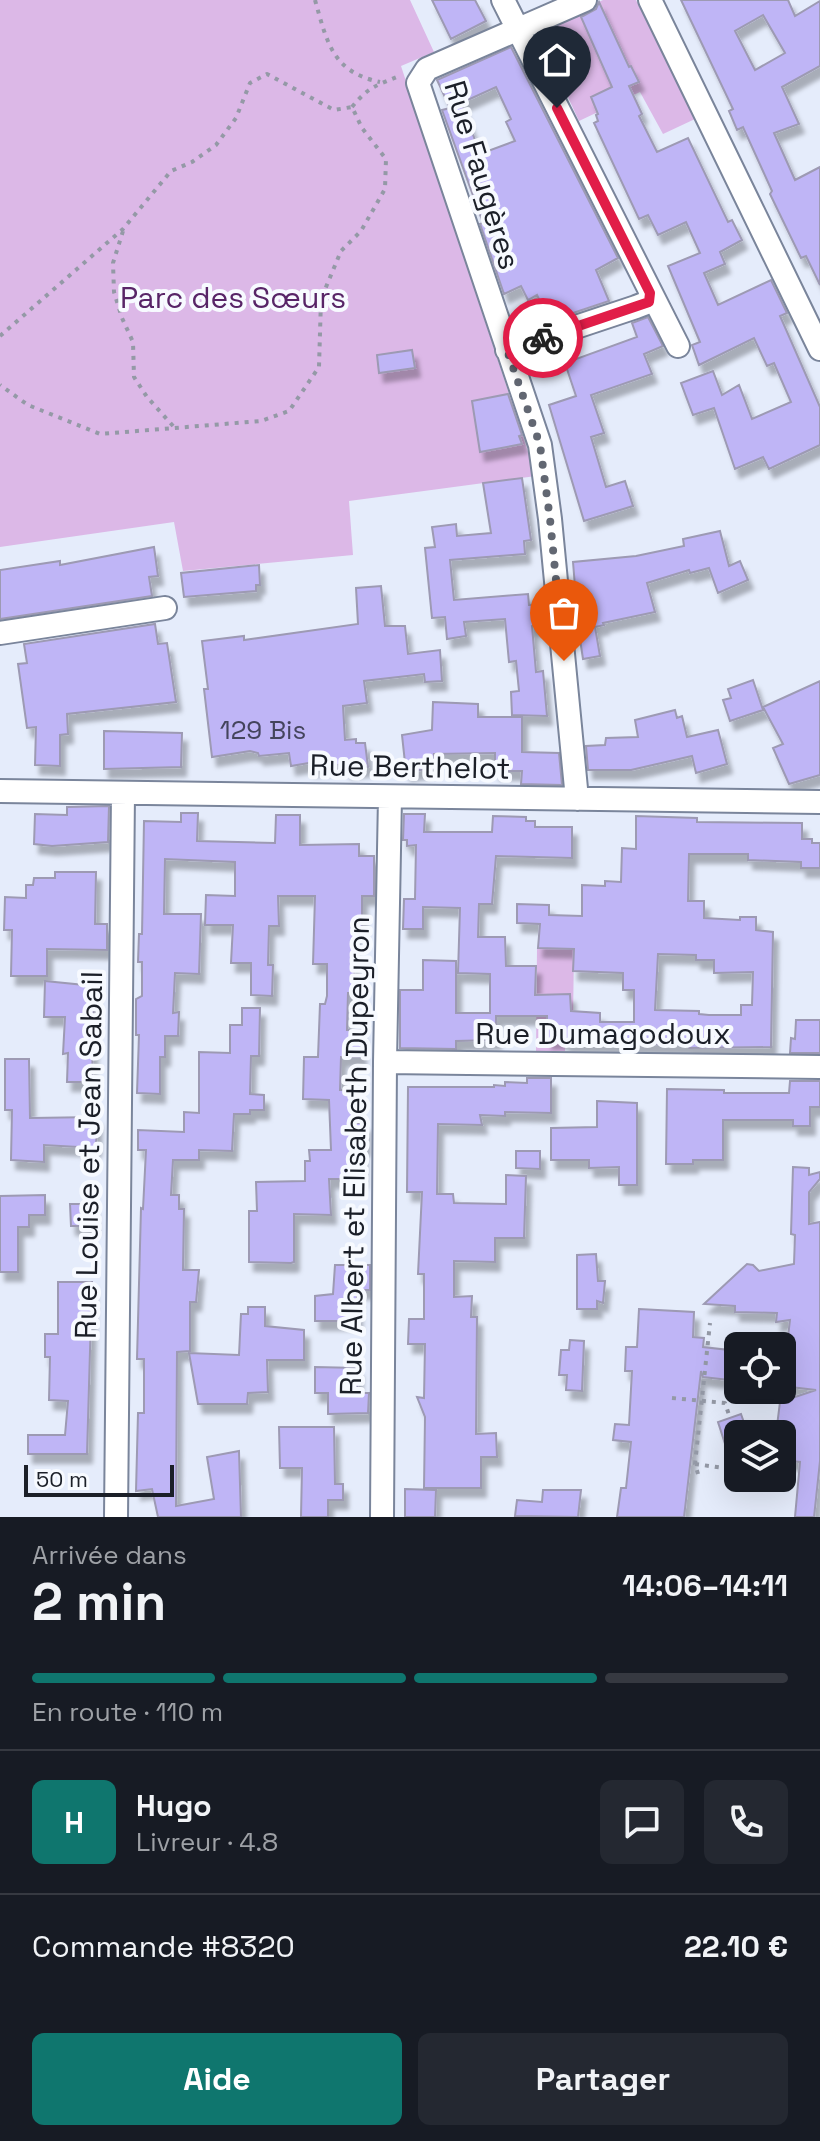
<!DOCTYPE html>
<html lang="fr">
<meta charset="utf-8">
<style>
:root{--surface:#171b24;--page:#242831;--text:#f1f3f6;--muted:#9ea1a6;--line:#363941;--accent:#0f766e}
body{margin:0;font-family:"Space Grotesk",sans-serif;background:var(--page);color:var(--text);height:100vh;display:flex;flex-direction:column;font-size:30px;white-space:nowrap}
*{box-sizing:border-box;margin:0}
p{font-size:26px;color:var(--muted)}
.icon{flex:none;width:44px;height:44px;fill:none;stroke:currentColor;stroke-width:2;stroke-linecap:round;stroke-linejoin:round}
.map{position:relative;height:1517px;overflow:hidden}
.side{display:flex;flex-direction:column;background:var(--surface);flex:1}
.side>*{flex:none}
.buttons{position:absolute;left:724px;top:1332px;display:grid;gap:16px}
.buttons a{display:grid;place-items:center;width:72px;height:72px;border-radius:12px;background:var(--surface);box-shadow:0 8px 32px #0002;font-size:40px}
.scale{position:absolute;left:24px;bottom:20px;width:150px;box-sizing:border-box;padding-left:8px;border:4px solid #1b1f28;border-top:0;font-size:22px;line-height:28px;white-space:nowrap;color:#1b1f28;-webkit-text-stroke:6px #f7faff;paint-order:stroke}
.pin{position:absolute;display:grid;place-items:center;width:68px;height:68px;color:#fff;margin:-82px -34px;border-radius:50% 50% 50% 0;rotate:-45deg;box-shadow:0 0 8px #0007}
.pin .icon{rotate:45deg}
.courier{position:absolute;display:grid;place-items:center;width:80px;height:80px;margin:-40px;border:6px solid #e11d48;border-radius:50%;background:#fff;color:#222;box-shadow:0 2px 10px #0007}
.headline em{font-style:normal;font-weight:700}
.headline div{display:flex;flex-direction:column-reverse}
.headline{display:flex;align-items:center;justify-content:space-between;height:136px;padding:0 32px}
h1{font-size:52px;font-weight:700;line-height:60px}
.bar{display:grid;grid-template-columns:repeat(4,1fr);gap:12px 8px;align-content:center;height:96px;padding:0 32px}
.bar i{height:10px;border-radius:6px;background:var(--line)}
.bar .on{background:var(--accent)}
.bar p{grid-column:span 4}
.line{display:flex;align-items:center;gap:20px;padding:0 32px;border-top:2px solid var(--line)}
.line div{flex:1}
.round{display:grid;place-items:center;flex:none;width:84px;height:84px;border-radius:12px;background:var(--page)}
.action{display:flex;gap:16px;margin-top:auto;padding:16px 32px}
.action a{flex:1;height:92px;border-radius:12px;background:var(--accent);color:#fff;font-size:32px;font-weight:700;line-height:92px;text-align:center}
.action a+a{background:var(--page);color:var(--text)}
.map>svg:first-child{display:block}
.green{fill:#dcb8e7}
.building{fill:#bfb5f6;stroke:#9d9ab3;stroke-width:2;fill-rule:evenodd;filter:url(#shadow)}
.lines{fill:none;stroke-linecap:round;stroke-linejoin:round}
.minor-casing{stroke:#7a859b;stroke-width:26}
.path{stroke:#9499a6;stroke-width:4;stroke-dasharray:4 6;stroke-linecap:butt}
.minor{stroke:#fff;stroke-width:22}
.done{stroke:#626772;stroke-width:8;stroke-dasharray:0 14.4}
.route{stroke:#e11d48;stroke-width:10}
.labels{text-anchor:middle;stroke-width:8;stroke-linejoin:round;paint-order:stroke}
.number-label{font-size:26px;fill:#44445c}
.street-label{font-size:30px;fill:#1b1f28;stroke:#f7faff}
.park-label{font-size:30px;fill:#582467;stroke:#f7faff}
</style>
<div class="map">
<svg width="820" height="1517" viewBox="0 0 820 1517">
<defs>
<filter id="shadow"><feDropShadow dx="5" dy="9" stdDeviation="2" flood-color="#0004"/></filter>
</defs>
<rect width="100%" height="100%" fill="#e5ecfb"/>
<path class="green" d="M0,0H410L434,52L401,66L536,476L349,501L353,555L183,571L174,522L0,547Z
M603,0H636L695,119L663,134L640,92L579,121L542,41L548,25Z
M537,948L574,949L573,1020H566L565,1051H536Z"/>
<path class="building" d="M432,0H475L486,21L451,39Z
M681,0H788L795,16L820,1V66L782,87L799,124L774,133L795,180L820,167V285L806,256L801,258L770,194L772,191L743,127L737,130L729,111L733,109ZM763,15L785,53L755,70L735,31Z
M599,2L629,67L631,66L639,82L629,86L642,114L639,116L657,152L688,138L728,222L732,220L742,240L720,252L725,264L704,273L718,305L771,280L787,313L780,316L820,407V445L769,469L763,457L735,469L714,408L693,415L681,383L713,371L722,395L739,385L752,419L791,402L774,363L767,366L754,338L699,365L692,345L700,342L668,266L700,253L686,222L658,235L648,215L639,219L594,123L598,121L596,115L598,114L591,97L612,87L581,17L596,9Z
M511,47L618,258L596,270L609,301L570,314L569,311L549,320L537,295L528,300L521,286L504,294L480,224L483,223L442,110L450,108L437,80ZM496,87L511,119L506,122L515,141L480,154L462,104L450,108Z
M648,317L663,346L644,354L652,374L591,395L604,433L591,437L606,487L625,481L633,506L584,521L549,405L576,396L565,363L637,337L632,323Z
M412,350L415,368L379,373L377,355Z
M508,394L522,435L519,436L522,444L480,452L472,401Z
M522,478L531,540L524,541L525,554L450,560L454,600L528,594L529,605H537L539,625L532,626L536,672L543,671L547,716L512,715L511,692L519,691L516,661L509,662L505,619L464,622L466,636L447,639L445,617L432,618L425,548L435,547L432,527L456,524L457,536L491,533L483,483Z
M720,531L729,566L740,561L748,580L718,593L709,568L690,573L689,570L647,583L655,612L603,623L604,625L595,627L600,656L583,659L574,599H576L573,562L636,556L684,546L683,539Z
M154,547L158,576L149,577L152,596L0,619V570L60,561V565Z
M259,565L260,585H256V591L184,597L181,573Z
M381,586L385,626H405L408,654L440,650L442,681L425,682L424,674L364,681L367,703L343,706L345,740L356,739V743H365L368,767L346,770L345,764L309,768V763L291,766L289,753L259,756L258,753L250,751L212,757L204,689H208L202,641L244,636V640L358,624L356,588Z
M155,624L158,644L167,643L176,702L67,714L68,734L60,735V766L35,765L36,727L27,728L18,664L27,663L24,644Z
M753,680L763,710L730,721L723,700L731,698L728,689Z
M820,681V775L789,784L773,748L783,744L763,707Z
M433,702L478,704V717H522V752L559,753L562,785L521,784L522,771H495V753L434,754L435,768L406,772L402,735L432,730Z
M675,710L677,718L682,716L687,737L718,730L727,764L696,773L692,756L631,770H588L586,746L605,745L606,738L638,737L635,720Z
M104,731L182,733L181,767L104,769Z
M109,806L108,842L52,846L34,844L35,814L67,815V807Z
M181,813H198L197,841L275,843L276,815H300V845L359,844V856H374V896H362V927H355L354,993H348L347,1030H361V1057H341L340,1090H357L356,1123H365V1147H362V1179H329L331,1215L294,1214V1262L291,1263L249,1262V1211H257L256,1182L305,1181V1161H310L309,1150H331L329,1100L303,1099L304,1057H318L320,1004H325L327,996V964H313L315,896H278L279,926H269L268,965H273L272,996L251,995V963H231L233,925H205L206,895L235,896V862L165,859L164,914H201L199,974L175,973L173,1013L179,1012L178,1036H165V1057H160V1094L137,1093L139,1035H136V999L142,996V962H138L139,934H142L144,821L181,822Z
M404,814H425L424,832H492L493,816L526,817V821H535V827H572V858L496,856L492,904H479L478,937H505L506,966H536L535,995L570,994L571,1011L600,1013V1022H634V990H623V973L573,971L574,949L538,948L540,924L517,923V904L549,905V915L582,916V885L605,886V881L621,882L622,848L636,849V816L697,818V822L802,823V839H812V843H820V868H801V862L748,860V854H689L688,901H704V918L740,920V917H756V930L773,932L771,1047L689,1048L688,1045L565,1043V1040H547V1016H496V1040L456,1041V1049L400,1048V990H423V960L456,961V1013H490V974L458,973L460,908L423,907V929H403L404,899H415L416,845L407,846V840H403ZM658,954L696,955V960H714V973L753,972L752,1005H741V1015H709L699,1014V1011L655,1010Z
M55,872H96L95,924H107V950L47,949V976H11L12,930H4L5,897L26,898V885H33L34,878H55Z
M45,981L94,986L92,1082H67L68,1053L63,1054L65,1017H44Z
M242,1008H260L259,1056H251L250,1094L264,1095V1110H250V1114H234L232,1151L199,1150V1160H173L171,1195H179V1209H184L183,1270H199L196,1302H190V1351L177,1352L176,1506L214,1499L207,1457L239,1451L241,1517H158L152,1489L136,1491L138,1413H144V1359H137L141,1208L143,1209L146,1150H138V1130L184,1132V1112L199,1113V1052L230,1053V1025H242Z
M796,1020H820V1053H790L791,1038L795,1039Z
M5,1059H29L30,1118L97,1117L96,1148L44,1145V1162L11,1160L12,1110H5Z
M527,1078H551V1113L505,1112V1116L480,1115L482,1125L438,1124L437,1194H453L454,1203L506,1204V1175L526,1176L524,1238H495V1262L454,1261V1297L472,1296L471,1317H477L476,1434L496,1433L497,1457H481V1488H424L425,1417L417,1397L424,1398L425,1344H408L409,1319H424V1274H418L422,1192H407L408,1087H494V1085L505,1086V1082L527,1083Z
M790,1081H820V1107H810V1126H793V1120H723V1160H693V1164H666L667,1089L724,1090V1093H789Z
M597,1101L637,1103V1185H619V1167L589,1168V1160H551V1128L597,1127Z
M516,1151H540V1169L516,1168Z
M793,1167L809,1168V1175L820,1172V1179L809,1192V1224L820,1222V1461L814,1517H795L800,1462L782,1460V1434H776L780,1402L816,1390L782,1386L790,1320L776,1322L777,1313L735,1312V1306L704,1304L747,1264L753,1265L759,1271L794,1264L795,1235L791,1234Z
M45,1195V1215H29V1227H18V1272H0V1196Z
M70,1204H93L94,1226H71Z
M596,1254L598,1281H605L603,1303L597,1301V1309H577V1255Z
M335,1265H370V1290H357V1321H315V1296L333,1294Z
M58,1282H92L87,1454H28V1435H65L68,1401L49,1400L50,1357H45V1334H58Z
M248,1307H265V1326L304,1330V1360H267L268,1392L248,1393L247,1404H198L189,1353L239,1355L241,1314H248Z
M639,1309L694,1312L693,1337L704,1338L703,1347L738,1351V1381L703,1377L701,1371L684,1517H617L621,1488H626L631,1442L613,1440L615,1424L629,1425L632,1371H625L626,1347H637Z
M570,1340L584,1341L582,1391L566,1390L567,1375H559L561,1350H569Z
M315,1367L358,1368L357,1393H369L368,1413L328,1414V1393H315Z
M741,1414L748,1434H738V1474L735,1475L718,1422Z
M279,1427H334L335,1484H343V1500H328V1517H301L302,1468H280Z
M405,1489L436,1490L435,1517H405Z
M543,1490H581L578,1517L515,1516L517,1500L542,1502Z"/>
<g class="lines">
<defs>
<path id="minor" d="M503,0L678,346
M650,0L820,349
M507,350L636,307L649,302L650,293
M0,633L165,608
M0,791L820,802
M577,799L550,519L540,445L418,83L427,69L585,0
M385,1062L820,1067
M116,1517L123,793
M382,1517L385,1062L390,797"/>
</defs>
<use href="#minor" class="minor-casing"/>
<path class="path" d="M315,0C327,42 332,72 380,82
M352,107C369,86 376,86 399,76
M123,231L113,263L114,292L122,318L133,342L134,377L147,397L174,427
M0,336L123,229L171,171L192,162L216,145L236,118L250,83L267,74L334,110L352,107L362,128L386,159L385,189L361,231L341,251L321,299L319,367L289,411L261,421L100,434L28,405L0,385
M672,1398L725,1403L730,1418
M736,1447L738,1454
M695,1464L738,1470
M698,1474L695,1464L710,1323"/>
<use href="#minor" class="minor"/>
</g>
<g class="lines">
<path class="done" d="M543,338L507,350L540,445L550,519L564,661"/>
<path class="route" d="M543,338L649,302L650,293L557,108"/>
</g>
<g class="labels">
<g class="number-label">
<text x="263" y="739">129 Bis</text>
</g>
<g class="street-label">
<text transform="translate(482 175) rotate(73)" y="10">Rue Faugères</text>
<text transform="translate(410 767) rotate(1)" y="10">Rue Berthelot</text>
<text x="603" y="1044">Rue Dumagodoux</text>
<text transform="translate(89 1155) rotate(-89)" y="10">Rue Louise et Jean Sabail</text>
<text transform="translate(355 1156) rotate(-89)" y="10">Rue Albert et Elisabeth Dupeyron</text>
</g>
<g class="park-label">
<text x="233" y="308">Parc des Sœurs</text>
</g>
</g>
</svg>
<div class="buttons">
<a><svg class="icon" aria-label="locate" viewBox="0 0 24 24"><circle cx="12" cy="12" r="6"/><path d="M12 2v4M12 18v4M2 12h4M18 12h4"/></svg></a>
<a><svg class="icon" aria-label="layers" viewBox="0 0 24 24"><path d="M12 4l9 5-9 5-9-5zM3 14l9 5 9-5"/></svg></a>
</div>
<div class="scale">50 m</div>
<div class="pin" style="left:564px;top:661px;background:#ea580c"><svg class="icon" aria-label="bag" viewBox="0 0 24 24"><path d="M5 8h14l-1 12H6zM9 8a3 3 0 0 1 6 0"/></svg></div>
<div class="pin" style="left:557px;top:108px;background:#1f2937"><svg class="icon" aria-label="home" viewBox="0 0 24 24"><path d="M3 11l9-7 9 7M6 9v11h12V9"/></svg></div>
<div class="courier" style="left:543px;top:338px"><svg class="icon" aria-label="bike" viewBox="0 0 24 24"><circle cx="6" cy="16" r="4"/><circle cx="18" cy="16" r="4"/><path d="M6 16l4-8h5l3 8M10 8l3 8H6M13 5h3"/></svg></div>
</div>
<section class="side">
<div class="headline"><div><h1>2 min</h1><p>Arrivée dans</p></div><em>14:06–14:11</em></div>
<div class="bar"><i class="on"></i><i class="on"></i><i class="on"></i><i></i><p>En route · 110 m</p></div>
<div class="line" style="height:144px"><b class="round" style="background:var(--accent);color:#fff">H</b><div><b>Hugo</b><p>Livreur · 4.8</p></div><a class="round"><svg class="icon" aria-label="chat" viewBox="0 0 24 24"><path d="M4 5h16v11H9l-5 4z"/></svg></a><a class="round"><svg class="icon" aria-label="phone" viewBox="0 0 24 24"><path d="M5 4h4l2 5-3 2q2 4 5 5l2-3 5 2v4C11 20 4 13 5 4z"/></svg></a></div>
<div class="line" style="height:104px"><div>Commande #8320</div><b>22.10 €</b></div>
<div class="action"><a>Aide</a><a>Partager</a></div>
</section>
